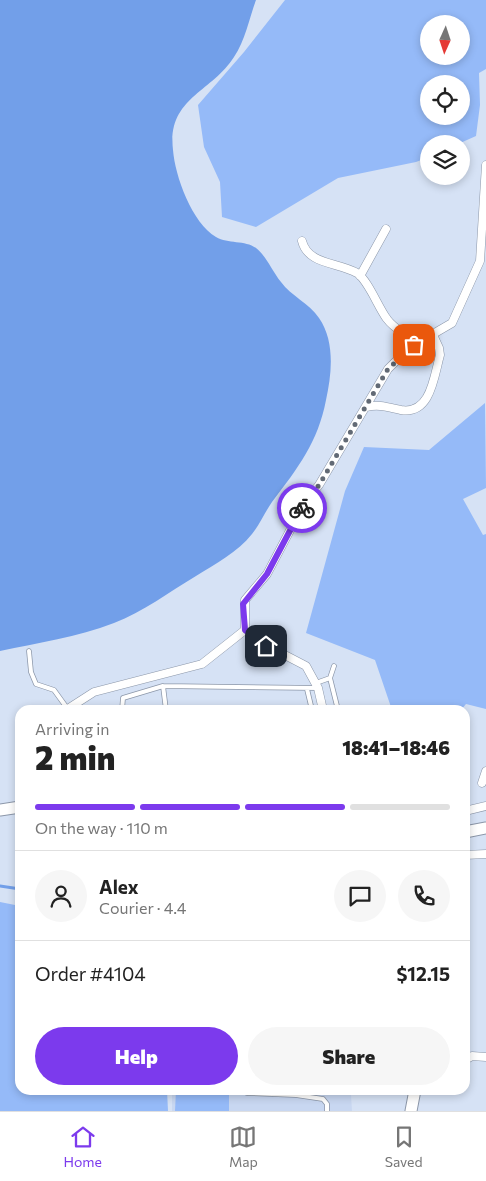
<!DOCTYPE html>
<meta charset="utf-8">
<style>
:root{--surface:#fff;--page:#f6f6f6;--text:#222;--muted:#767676;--line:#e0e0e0;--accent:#7c3aed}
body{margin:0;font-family:Commissioner,sans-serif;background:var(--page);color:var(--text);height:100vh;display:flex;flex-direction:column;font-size:19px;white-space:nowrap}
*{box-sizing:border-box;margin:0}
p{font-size:16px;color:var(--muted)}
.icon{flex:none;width:28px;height:28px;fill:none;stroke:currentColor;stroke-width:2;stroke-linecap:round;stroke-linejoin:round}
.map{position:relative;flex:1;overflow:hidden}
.sheet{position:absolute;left:15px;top:705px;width:455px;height:390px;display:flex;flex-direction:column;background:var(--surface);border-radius:15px;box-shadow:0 2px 8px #0003}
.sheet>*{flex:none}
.needle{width:32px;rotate:183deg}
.fabs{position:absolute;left:420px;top:15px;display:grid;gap:10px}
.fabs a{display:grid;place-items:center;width:50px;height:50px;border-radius:50%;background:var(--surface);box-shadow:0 2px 8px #0003;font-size:25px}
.pin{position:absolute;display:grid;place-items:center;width:42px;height:42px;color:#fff;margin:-21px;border-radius:10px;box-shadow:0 2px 8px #0006}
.courier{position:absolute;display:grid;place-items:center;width:50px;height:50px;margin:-25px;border:4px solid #7c3aed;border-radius:50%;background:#fff;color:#222;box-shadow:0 1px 6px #0007}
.summary em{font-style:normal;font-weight:800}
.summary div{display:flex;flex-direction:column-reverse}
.summary{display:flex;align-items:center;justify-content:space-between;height:85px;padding:0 20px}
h1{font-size:32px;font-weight:800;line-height:38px}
.bar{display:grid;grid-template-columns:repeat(4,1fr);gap:8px 5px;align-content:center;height:60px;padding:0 20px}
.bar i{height:6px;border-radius:4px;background:var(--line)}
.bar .on{background:var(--accent)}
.bar p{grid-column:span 4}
.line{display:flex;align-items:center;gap:12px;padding:0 20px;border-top:1px solid var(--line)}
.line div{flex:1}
.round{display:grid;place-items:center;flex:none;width:52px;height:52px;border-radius:26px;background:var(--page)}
.cta{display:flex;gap:10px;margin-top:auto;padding:10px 20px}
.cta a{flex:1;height:58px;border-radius:30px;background:var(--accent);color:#fff;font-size:20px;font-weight:800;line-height:58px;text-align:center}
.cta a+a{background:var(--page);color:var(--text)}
.dock{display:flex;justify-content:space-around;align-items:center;height:70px;border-top:1px solid var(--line);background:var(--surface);font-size:14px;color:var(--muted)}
.dock a{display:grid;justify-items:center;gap:2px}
.dock .on{color:var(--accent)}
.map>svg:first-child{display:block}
.built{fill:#c8d7f1}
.green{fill:#95baf8;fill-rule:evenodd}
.water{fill:#729fe9}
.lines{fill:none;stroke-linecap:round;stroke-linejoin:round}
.stream{stroke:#729fe9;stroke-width:3}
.lane-casing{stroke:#8c97a9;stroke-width:5.5}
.street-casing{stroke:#8c97a9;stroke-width:9}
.secondary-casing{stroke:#8c97a9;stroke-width:13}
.lane{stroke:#fff;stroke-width:4}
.street{stroke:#fff;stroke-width:8}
.secondary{stroke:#fff;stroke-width:11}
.done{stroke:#626a75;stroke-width:5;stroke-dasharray:0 9}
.route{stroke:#7c3aed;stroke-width:6}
</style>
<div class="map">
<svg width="486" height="1111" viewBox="0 0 486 1111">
<rect width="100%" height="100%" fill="#d6e2f5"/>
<path class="built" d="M172,1090H345L351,1095L352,1111H172Z"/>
<path class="green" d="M285,0H486V69L479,73L480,105L476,136L458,144H429V157L416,162L338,178L256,227L222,217L220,182L204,147L198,105L244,52ZM429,24H461V56H429ZM429,84H461V116H429Z
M485,403L486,488L463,499L483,535L486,534V709L466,704L461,710H392L375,660L306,633L345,491L364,447L429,450Z
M0,902L20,906V1090H167L168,1111H0Z
M176,1090H229V1111H175Z"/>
<path class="water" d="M0,0H256C249,19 245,41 234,57C211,93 167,98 173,150C175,176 192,223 216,237C228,244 245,240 256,248C267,257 272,271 281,282C291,296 309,303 319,318C335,341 332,373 326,400C318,442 298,468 272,502C265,512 260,524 252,534C238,552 215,564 196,576C169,592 143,612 114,623C77,637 38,643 0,651Z"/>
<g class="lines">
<path class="stream" d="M0,886L20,889"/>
<defs>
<path id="lane" d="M29,651L31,672L36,684L54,690L67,708
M334,666L330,678L338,710
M316,683L330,678
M163,686L166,710
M307,689L312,710
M122,710L123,698L163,686L318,688
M247,1093L296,1095L323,1099L327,1104V1111"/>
<path id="street" d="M302,241C308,265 338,262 357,273C368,280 378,307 387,319C392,326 400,331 408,337L409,348
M360,276L386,229
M366,407C379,404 387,407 401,410C431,415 434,376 440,355L439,348L433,335
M245,630V600L267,574L305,502L319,485L388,369L409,348L452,323L480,261L486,165
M245,630L256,640L306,666L318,688L323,710
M66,710L94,692L202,664L245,630
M482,783L486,771
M465,811L486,806
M465,855L486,854
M465,1060L472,1056L486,1057"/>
<path id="secondary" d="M0,810L20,807
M465,832L486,828
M411,1111L415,1090"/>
</defs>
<use href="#lane" class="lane-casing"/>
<use href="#street" class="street-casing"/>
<use href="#secondary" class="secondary-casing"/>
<use href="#lane" class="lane"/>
<use href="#street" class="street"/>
<use href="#secondary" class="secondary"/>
</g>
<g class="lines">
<path class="done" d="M302,508L319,485L388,369L414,345"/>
<path class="route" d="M266,646L245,630L243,604L267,574L302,508"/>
</g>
</svg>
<div class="fabs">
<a><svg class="needle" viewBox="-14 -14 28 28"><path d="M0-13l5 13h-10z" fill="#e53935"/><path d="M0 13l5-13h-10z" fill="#767676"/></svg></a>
<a><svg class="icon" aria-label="locate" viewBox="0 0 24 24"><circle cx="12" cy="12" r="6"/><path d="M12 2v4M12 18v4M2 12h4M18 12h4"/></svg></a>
<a><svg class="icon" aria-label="layers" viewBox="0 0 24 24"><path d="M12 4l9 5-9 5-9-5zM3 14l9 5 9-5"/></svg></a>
</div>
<div class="pin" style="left:414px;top:345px;background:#ea580c"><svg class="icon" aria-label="bag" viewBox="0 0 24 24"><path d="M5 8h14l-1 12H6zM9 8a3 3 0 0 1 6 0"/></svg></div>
<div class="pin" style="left:266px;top:646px;background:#1f2937"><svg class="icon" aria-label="home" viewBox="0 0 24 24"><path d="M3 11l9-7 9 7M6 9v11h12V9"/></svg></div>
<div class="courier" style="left:302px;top:508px"><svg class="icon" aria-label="bike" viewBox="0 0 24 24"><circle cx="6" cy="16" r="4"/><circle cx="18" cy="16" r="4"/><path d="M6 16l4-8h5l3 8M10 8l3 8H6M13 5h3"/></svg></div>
<section class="sheet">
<div class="summary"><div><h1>2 min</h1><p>Arriving in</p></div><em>18:41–18:46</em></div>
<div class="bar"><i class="on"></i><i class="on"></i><i class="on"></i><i></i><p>On the way · 110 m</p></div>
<div class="line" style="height:90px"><a class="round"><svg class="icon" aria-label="person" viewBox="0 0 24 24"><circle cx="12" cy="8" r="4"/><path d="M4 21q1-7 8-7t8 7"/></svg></a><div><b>Alex</b><p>Courier · 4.4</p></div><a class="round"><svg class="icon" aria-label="chat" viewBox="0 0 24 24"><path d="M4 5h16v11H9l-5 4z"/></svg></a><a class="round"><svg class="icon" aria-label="phone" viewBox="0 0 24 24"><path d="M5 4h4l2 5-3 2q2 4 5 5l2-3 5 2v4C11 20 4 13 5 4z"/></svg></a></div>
<div class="line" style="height:65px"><div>Order #4104</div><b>$12.15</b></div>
<div class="cta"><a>Help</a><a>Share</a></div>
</section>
</div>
<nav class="dock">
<a class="on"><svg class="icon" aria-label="home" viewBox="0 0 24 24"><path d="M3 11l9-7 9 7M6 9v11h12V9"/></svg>Home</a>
<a><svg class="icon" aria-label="map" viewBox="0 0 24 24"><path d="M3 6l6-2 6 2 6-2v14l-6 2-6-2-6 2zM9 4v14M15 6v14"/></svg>Map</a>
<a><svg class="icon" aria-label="saved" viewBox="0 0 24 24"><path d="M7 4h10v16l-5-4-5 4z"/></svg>Saved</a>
</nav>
